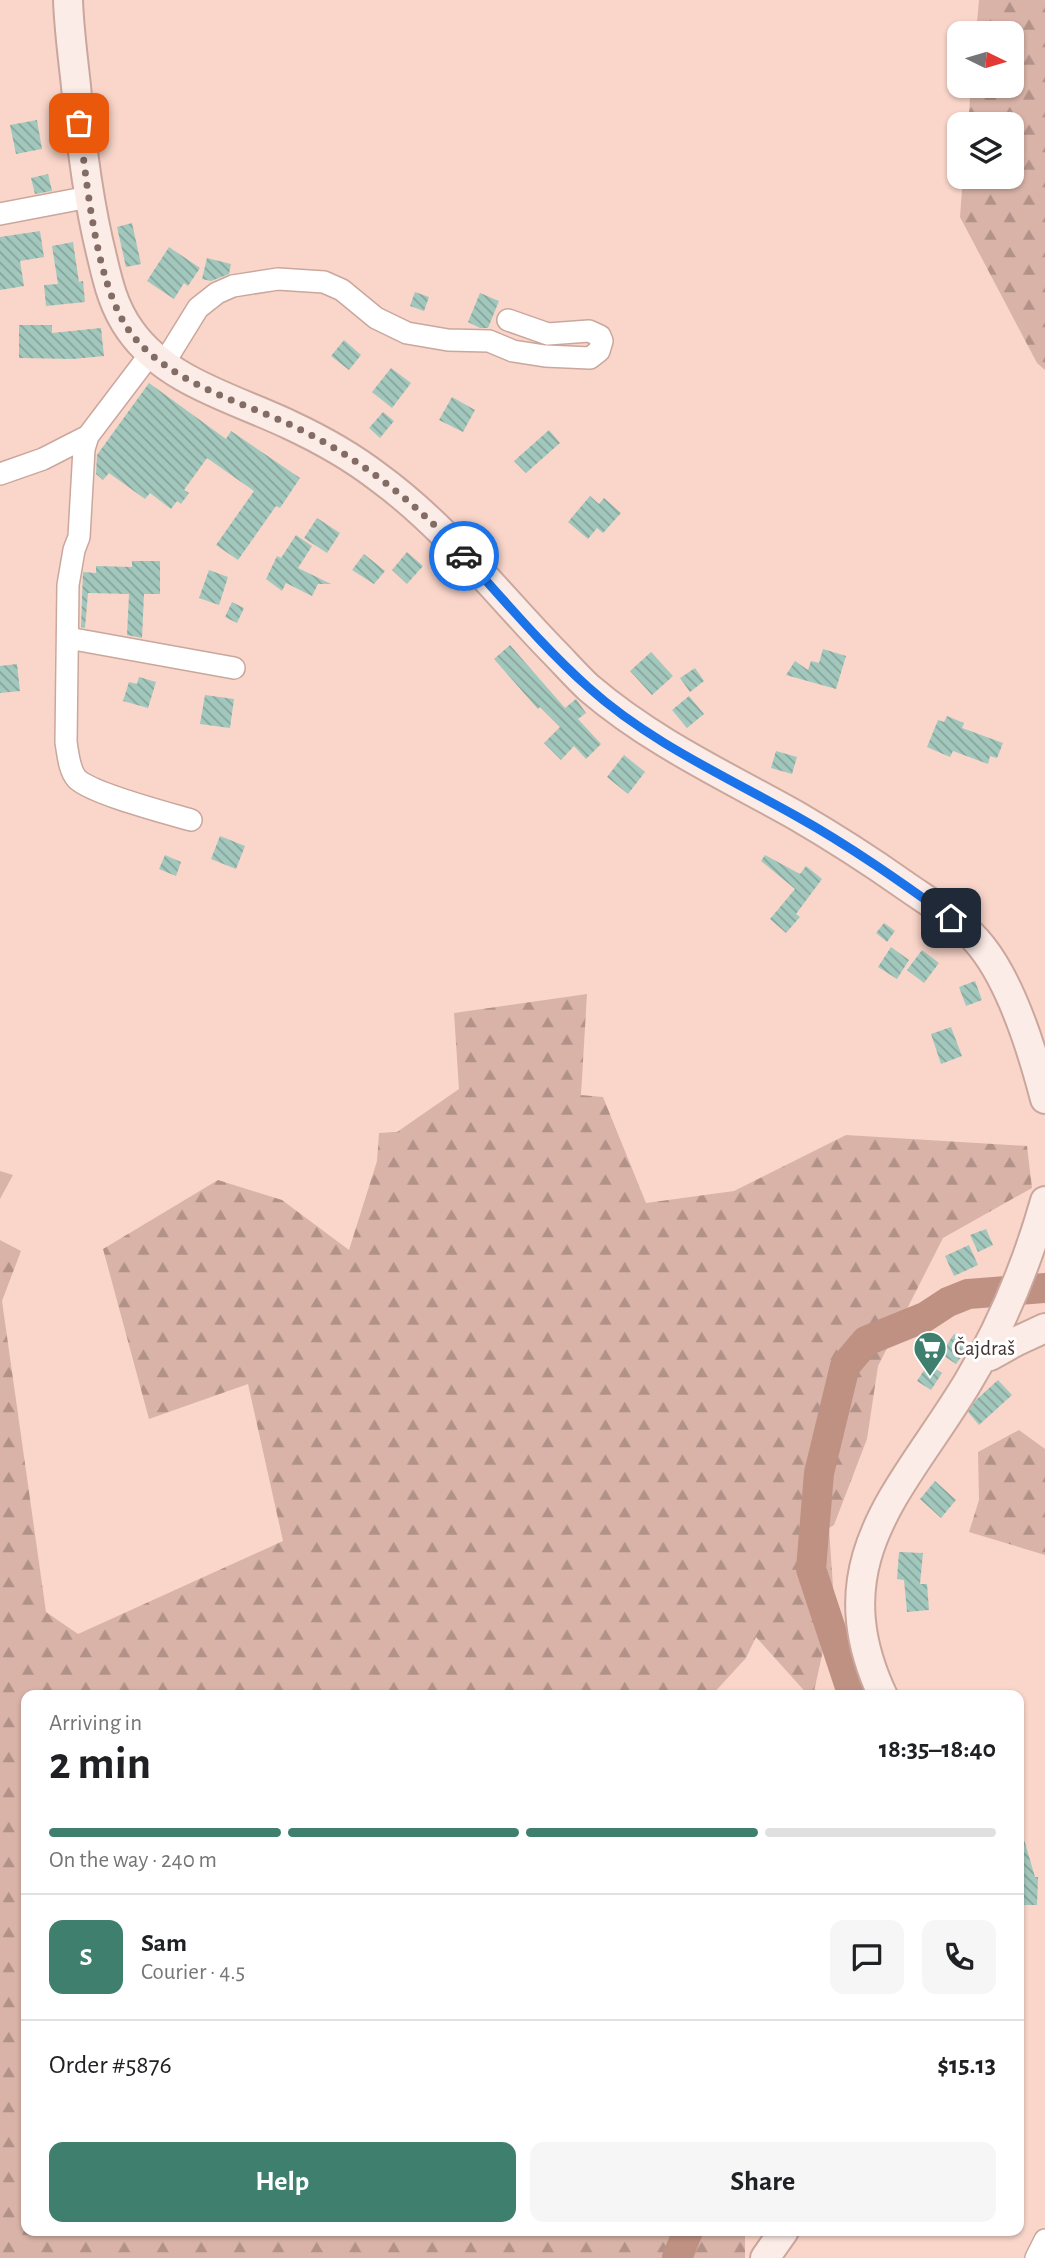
<!DOCTYPE html>
<meta charset="utf-8">
<style>
:root{--surface:#fff;--page:#f6f6f6;--text:#202124;--muted:#757577;--line:#e0e0e0;--accent:#3e7f6e}
body{margin:0;font-family:"Alegreya Sans",sans-serif;background:var(--page);color:var(--text);height:100vh;display:flex;flex-direction:column;font-size:26px;white-space:nowrap}
*{box-sizing:border-box;margin:0}
p{font-size:23px;color:var(--muted)}
.icon{flex:none;width:38px;height:38px;fill:none;stroke:currentColor;stroke-width:2;stroke-linecap:round;stroke-linejoin:round}
.map{position:relative;flex:1;overflow:hidden}
.side{position:absolute;left:21px;top:1690px;width:1003px;height:546px;display:flex;flex-direction:column;background:var(--surface);border-radius:14px;box-shadow:0 2px 5px #0004}
.side>*{flex:none}
.needle{width:46px;rotate:95deg}
.tools{position:absolute;left:947px;top:21px;display:grid;gap:14px}
.tools a{display:grid;place-items:center;width:77px;height:77px;border-radius:14px;background:var(--surface);box-shadow:0 2px 5px #0004;font-size:35px}
.pin{position:absolute;display:grid;place-items:center;width:60px;height:60px;color:#fff;margin:-30px;border-radius:14px;box-shadow:0 4px 10px #0006}
.courier{position:absolute;display:grid;place-items:center;width:70px;height:70px;margin:-35px;border:5px solid #1a73e8;border-radius:50%;background:#fff;color:#222;box-shadow:0 2px 9px #0007}
.summary em{font-style:normal;font-weight:700}
.summary div{display:flex;flex-direction:column-reverse}
.summary{display:flex;align-items:center;justify-content:space-between;height:119px;padding:0 28px}
h1{font-size:46px;font-weight:700;line-height:52px}
.bar{display:grid;grid-template-columns:repeat(4,1fr);gap:10px 7px;align-content:center;height:84px;padding:0 28px}
.bar i{height:9px;border-radius:5px;background:var(--line)}
.bar .active{background:var(--accent)}
.bar p{grid-column:span 4}
.line{display:flex;align-items:center;gap:18px;padding:0 28px;border-top:2px solid var(--line)}
.line div{flex:1}
.round{display:grid;place-items:center;flex:none;width:74px;height:74px;border-radius:14px;background:var(--page)}
.button{display:flex;gap:14px;margin-top:auto;padding:14px 28px}
.button a{flex:1;height:80px;border-radius:14px;background:var(--accent);color:#fff;font-size:28px;font-weight:700;line-height:80px;text-align:center}
.button a+a{background:var(--page);color:var(--text)}
.map>svg:first-child{display:block}
.forest{fill:url(#forest-firs)}
.lines{fill:none;stroke-linecap:round;stroke-linejoin:round}
.river{stroke:#be9183;stroke-width:30}
.building{fill:url(#building-back-hatch)}
.minor-casing{stroke:#caa79d;stroke-width:24}
.secondary-casing{stroke:#caa79d;stroke-width:32}
.minor{stroke:#fff;stroke-width:21}
.secondary{stroke:#fcece7;stroke-width:28}
.done{stroke:#826c65;stroke-width:7;stroke-dasharray:0 12.6}
.route{stroke:#1a73e8;stroke-width:9}
.labels{text-anchor:middle;stroke-width:6;stroke-linejoin:round;paint-order:stroke}
.poi-label{font-size:21px;fill:#41332f;stroke:#fff;text-anchor:start}
</style>
<div class="map">
<svg width="1045" height="2258" viewBox="0 0 1045 2258">
<defs>
<pattern id="forest-firs" width="22" height="20" patternUnits="userSpaceOnUse" patternTransform="scale(1.75)"><rect width="22" height="20" fill="#d9b3a7"/><path d="M5 1l3.5 6h-7zM16 11l3.5 6h-7z" fill="#b29288"/></pattern>
<pattern id="building-back-hatch" width="6" height="6" patternUnits="userSpaceOnUse" patternTransform="scale(1.75)"><rect width="6" height="6" fill="#a2c8bd"/><path d="M-1 5l2 2M0 0l6 6M5-1l2 2" fill="none" stroke="#86a39a"/></pattern>
</defs>
<rect width="100%" height="100%" fill="#fad6ca"/>
<path class="forest" d="M979,0H1045V370L1037,363L960,217L963,177H1012V124H968L971,86H1012V33H976Z
M587,994L581,1095L603,1097L646,1203L734,1191L846,1135L1027,1146L1032,1188L943,1238L878,1366L867,1439L834,1525L829,1528L834,1601L813,1696H809L756,1637L746,1658L711,1696H26V2231H745V2258H0V1240L21,1251L2,1301L46,1612L78,1634L283,1541L248,1384L149,1419L103,1249L218,1180L282,1200L349,1250L377,1161L379,1133L397,1132L459,1089L454,1013Z
M0,1171L13,1175L0,1199Z
M1019,1430L1045,1449V1555L969,1532L979,1500L978,1452Z"/>
<g class="lines">
<path class="river" d="M853,1696L811,1569L819,1473L845,1366L866,1341L925,1317L948,1302L968,1294L1045,1288
M677,2258L688,2231"/>
</g>
<path class="building" d="M37,120L42,149L16,154L10,125Z
M48,174L52,191L35,194L31,178Z
M132,223L141,264L126,267L117,227Z
M40,231L44,257L20,261L24,286L0,290V237Z
M73,242L79,282L83,281L85,302L46,306L44,285L58,284L52,246Z
M169,247L200,268L188,286L184,283L174,299L147,281Z
M207,258L231,264L229,274L211,281L202,279Z
M415,292L429,297L424,311L410,306Z
M480,293L499,301L488,328H480L468,322Z
M19,325H52V333L101,328L104,356L73,359L19,358Z
M344,340L361,355L349,370L331,356Z
M391,368L411,383L392,408L372,392Z
M149,383L226,439L231,431L300,478L280,508L276,506L238,560L216,545L254,491L207,458L184,490L189,493L181,504L177,501L171,509L150,493L145,499L109,473L103,480L96,474L97,455Z
M452,397L475,410L463,432L439,420Z
M383,412L394,421L380,438L369,428Z
M549,430L560,443L526,473L514,461Z
M590,496L599,504L604,498L621,513L603,533L597,528L588,539L568,522Z
M317,518L340,533L327,553L304,538Z
M296,535L312,546L298,568L331,584H318L312,596L286,583L282,591L266,579L277,556L281,558Z
M407,552L423,566L407,584L392,570Z
M364,554L385,571L374,584L352,570Z
M132,561H160V594H144L142,638L127,635L129,594L88,593L85,628L81,627L83,572L96,573V566L132,567Z
M209,570L228,577L219,605L199,598Z
M232,602L244,608L237,623L225,617Z
M510,645L565,708L576,699L586,713L578,719L601,744L586,759L574,746L561,760L544,743L560,727L540,707L538,709L494,659Z
M823,649L846,656L836,689L786,675L795,661L808,670L811,661L819,663Z
M651,652L673,676L652,695L630,671Z
M17,664L20,691L0,693V666Z
M695,668L704,681L690,692L680,678Z
M139,677L156,682L148,708L123,701L129,682L137,684Z
M205,695L234,699L230,728L200,724Z
M689,696L704,714L687,728L672,710Z
M947,716L964,723L962,728L1003,743L997,758L990,756L988,764L953,751L950,757L927,747L938,720L944,722Z
M776,751L797,757L792,774L771,768Z
M624,755L645,772L628,794L607,777Z
M220,836L245,846L236,869L211,859Z
M165,855L181,862L176,876L159,869Z
M765,855L800,874L806,866L822,879L796,914L800,917L786,933L770,919L795,889L761,861Z
M884,923L895,931L887,942L876,933Z
M891,947L909,960L897,979L878,967Z
M922,950L939,963L924,983L907,970Z
M975,981L982,1000L966,1006L959,987Z
M951,1027L962,1056L941,1064L931,1034Z
M986,1229L993,1245L978,1252L970,1235Z
M969,1245L978,1265L954,1276L945,1256Z
M954,1334L970,1345L956,1364L941,1354Z
M928,1364L942,1373L931,1390L917,1381Z
M998,1380L1012,1395L979,1425L968,1412L976,1400Z
M935,1481L956,1500L941,1518L920,1499Z
M899,1552L923,1553L920,1584H927L929,1610L907,1612L904,1580L897,1579Z
M1022,1833L1035,1877H1038L1037,1905H1018V1834Z"/>
<g class="lines">
<defs>
<path id="minor" d="M0,214L89,197
M151,353L88,436L84,449L79,537L74,550L68,585L66,742C68,754 69,770 77,779C93,794 167,813 191,820
M164,363L198,308L217,293L233,286L278,279L324,282L342,290L376,318L407,333L448,340L489,341L513,351L545,356L590,358L599,351L602,341L600,336L589,331L548,334L508,320
M0,474L43,459L88,436
M68,638L234,668
M1036,2258L1045,2240"/>
<path id="secondary" d="M68,0C69,29 73,58 76,86C81,144 88,201 102,257C108,283 114,308 130,330C166,382 236,399 290,425C320,439 352,457 378,477C444,525 495,591 551,649C564,662 576,676 589,688C652,742 726,776 797,816C833,837 869,860 903,884C930,903 962,921 982,947C1012,985 1033,1053 1045,1099
M981,1358L990,1356L1017,1341L1045,1328
M883,1696C819,1560 903,1490 968,1382C1002,1325 1027,1264 1045,1201
M765,2258L784,2231"/>
</defs>
<use href="#minor" class="minor-casing"/>
<use href="#secondary" class="secondary-casing"/>
<use href="#minor" class="minor"/>
<use href="#secondary" class="secondary"/>
</g>
<g class="lines">
<path class="done" d="M79,123C87,182 95,280 128,329C164,381 237,400 291,425C357,456 416,502 464,556"/>
<path class="route" d="M464,556C504,600 544,648 588,687C649,742 725,776 796,816C850,846 901,882 951,918"/>
</g>
<defs>
<symbol id="supermarket-pin" viewBox="-11 -11 22 30"><path d="M0 17L-7.5 6A9.5 9.5 0 1 1 7.5 6Z" fill="#3e7f6e" stroke="#fff"/><path d="M-6-5.5h2.5l.6 2H6L4.5 2H-2.5L-4.4-4H-6ZM-1.5 3.2a1.3 1.3 0 1 0 .1 0ZM3 3.2a1.3 1.3 0 1 0 .1 0Z" fill="#fff"/></symbol>
</defs>
<g fill-rule="evenodd">
<use href="#supermarket-pin" x="911" y="1329" width="38" height="52"/>
</g>
<g class="labels">
<g class="poi-label">
<text x="954" y="1355">Čajdraš</text>
</g>
</g>
</svg>
<div class="tools">
<a><svg class="needle" viewBox="-14 -14 28 28"><path d="M0-13l5 13h-10z" fill="#e53935"/><path d="M0 13l5-13h-10z" fill="#757577"/></svg></a>
<a><svg class="icon" aria-label="layers" viewBox="0 0 24 24"><path d="M12 4l9 5-9 5-9-5zM3 14l9 5 9-5"/></svg></a>
</div>
<div class="pin" style="left:79px;top:123px;background:#ea580c"><svg class="icon" aria-label="bag" viewBox="0 0 24 24"><path d="M5 8h14l-1 12H6zM9 8a3 3 0 0 1 6 0"/></svg></div>
<div class="pin" style="left:951px;top:918px;background:#1f2937"><svg class="icon" aria-label="home" viewBox="0 0 24 24"><path d="M3 11l9-7 9 7M6 9v11h12V9"/></svg></div>
<div class="courier" style="left:464px;top:556px"><svg class="icon" aria-label="car" viewBox="0 0 24 24"><path d="M5 17H2v-5l4-1 3-4h7l3 4 3 1v5h-3M9 17h6M6 11h13"/><circle cx="7" cy="17" r="2"/><circle cx="17" cy="17" r="2"/></svg></div>
<section class="side">
<div class="summary"><div><h1>2 min</h1><p>Arriving in</p></div><em>18:35–18:40</em></div>
<div class="bar"><i class="active"></i><i class="active"></i><i class="active"></i><i></i><p>On the way · 240 m</p></div>
<div class="line" style="height:126px"><b class="round" style="background:var(--accent);color:#fff">S</b><div><b>Sam</b><p>Courier · 4.5</p></div><a class="round"><svg class="icon" aria-label="chat" viewBox="0 0 24 24"><path d="M4 5h16v11H9l-5 4z"/></svg></a><a class="round"><svg class="icon" aria-label="phone" viewBox="0 0 24 24"><path d="M5 4h4l2 5-3 2q2 4 5 5l2-3 5 2v4C11 20 4 13 5 4z"/></svg></a></div>
<div class="line" style="height:91px"><div>Order #5876</div><b>$15.13</b></div>
<div class="button"><a>Help</a><a>Share</a></div>
</section>
</div>
